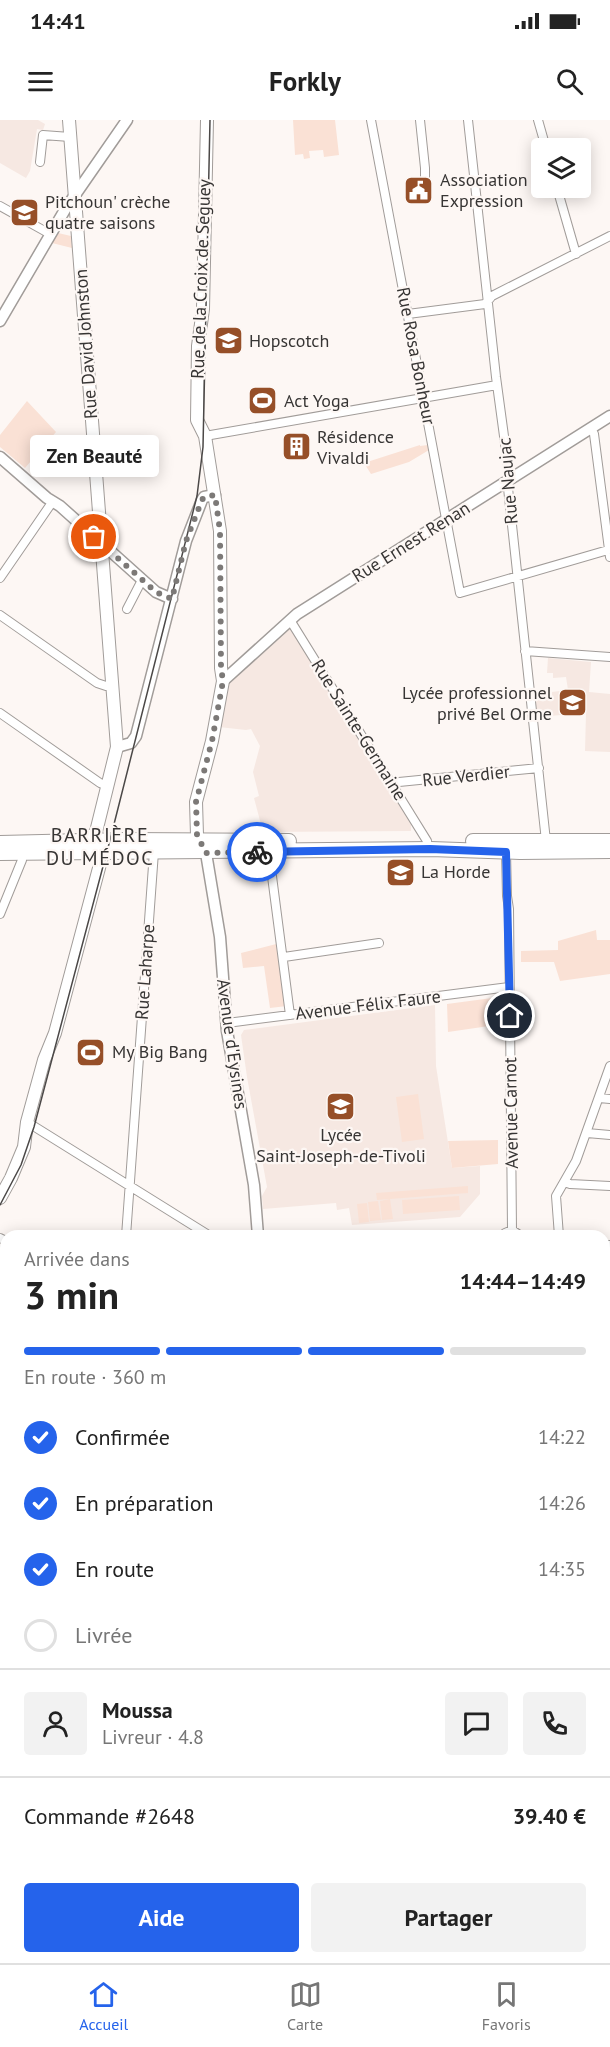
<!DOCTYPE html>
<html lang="fr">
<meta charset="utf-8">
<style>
:root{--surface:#fff;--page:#f2f2f2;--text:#222;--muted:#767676;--line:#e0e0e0;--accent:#2563eb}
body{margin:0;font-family:"PT Sans",sans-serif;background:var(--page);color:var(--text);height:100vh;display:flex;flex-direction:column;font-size:22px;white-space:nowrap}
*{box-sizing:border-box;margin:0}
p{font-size:20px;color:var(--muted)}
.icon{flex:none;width:33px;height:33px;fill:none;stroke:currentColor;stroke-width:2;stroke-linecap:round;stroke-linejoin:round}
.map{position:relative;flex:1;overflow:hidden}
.sheet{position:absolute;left:0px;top:1110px;width:610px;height:734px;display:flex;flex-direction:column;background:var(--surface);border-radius:18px 18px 0 0;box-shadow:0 3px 15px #0003}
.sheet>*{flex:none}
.controls{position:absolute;left:531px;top:18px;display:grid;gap:12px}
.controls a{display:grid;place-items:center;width:60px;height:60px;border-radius:6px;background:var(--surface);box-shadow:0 3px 15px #0003;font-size:30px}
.pin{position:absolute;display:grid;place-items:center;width:51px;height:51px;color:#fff;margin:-26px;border:3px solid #fff;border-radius:50%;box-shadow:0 2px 6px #0007}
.courier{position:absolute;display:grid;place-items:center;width:60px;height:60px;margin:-30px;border:4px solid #2563eb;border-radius:50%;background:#fff;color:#222;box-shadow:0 2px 8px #0007}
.bubble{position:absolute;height:42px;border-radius:6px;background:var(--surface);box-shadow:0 3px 15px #0003;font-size:20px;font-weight:700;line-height:42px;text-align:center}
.headline em{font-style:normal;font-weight:700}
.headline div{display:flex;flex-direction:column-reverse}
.headline{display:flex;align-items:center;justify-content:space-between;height:102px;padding:0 24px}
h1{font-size:39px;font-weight:700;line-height:45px}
.bar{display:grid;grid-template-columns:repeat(4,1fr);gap:9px 6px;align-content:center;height:72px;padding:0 24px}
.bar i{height:8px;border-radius:4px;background:var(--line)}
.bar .active{background:var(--accent)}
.bar p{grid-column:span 4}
.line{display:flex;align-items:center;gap:15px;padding:0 24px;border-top:2px solid var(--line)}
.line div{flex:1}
.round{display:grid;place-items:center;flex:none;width:63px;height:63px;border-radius:6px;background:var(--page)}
ol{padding:0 24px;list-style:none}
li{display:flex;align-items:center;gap:18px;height:66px}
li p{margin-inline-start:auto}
li .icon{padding:6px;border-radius:50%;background:var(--accent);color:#fff;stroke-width:4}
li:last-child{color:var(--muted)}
li i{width:33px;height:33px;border:3px solid var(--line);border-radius:50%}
.button{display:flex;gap:12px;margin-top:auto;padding:12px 24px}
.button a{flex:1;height:69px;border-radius:6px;background:var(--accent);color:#fff;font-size:24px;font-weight:700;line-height:69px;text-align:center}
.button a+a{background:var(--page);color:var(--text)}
.status{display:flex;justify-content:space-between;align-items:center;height:42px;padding:0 30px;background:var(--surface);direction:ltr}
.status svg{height:16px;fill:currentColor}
header{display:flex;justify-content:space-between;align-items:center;height:78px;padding:0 24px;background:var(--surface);font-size:27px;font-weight:700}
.tab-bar{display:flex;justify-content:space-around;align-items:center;height:84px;border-top:2px solid var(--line);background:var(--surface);font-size:16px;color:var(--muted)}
.tab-bar a{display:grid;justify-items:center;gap:3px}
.tab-bar .active{color:var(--accent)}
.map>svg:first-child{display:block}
.built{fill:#f6e8e2}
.green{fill:#fae1d5}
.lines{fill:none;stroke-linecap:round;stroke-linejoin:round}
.minor-casing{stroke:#a19c99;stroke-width:10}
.tertiary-casing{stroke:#a19c99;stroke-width:13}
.secondary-casing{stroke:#a19c99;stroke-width:14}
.primary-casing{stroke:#a19c99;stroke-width:16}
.minor{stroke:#fff;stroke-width:8}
.tertiary{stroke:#fff;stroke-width:10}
.secondary{stroke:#fff;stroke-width:12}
.primary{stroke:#fff;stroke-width:14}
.tram{stroke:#4b4847;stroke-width:1.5}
.done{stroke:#7c7977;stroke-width:6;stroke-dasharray:0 10.8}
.route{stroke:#2563eb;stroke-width:8}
.labels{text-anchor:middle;stroke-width:4.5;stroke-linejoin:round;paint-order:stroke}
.poi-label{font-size:18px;fill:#373534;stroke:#fdf7f4;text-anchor:start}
.street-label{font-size:18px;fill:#373534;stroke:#fdf7f4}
.neighbourhood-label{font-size:20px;letter-spacing:1.5px;fill:#373534;stroke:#fdf7f4}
</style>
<div class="status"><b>14:41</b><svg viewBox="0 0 49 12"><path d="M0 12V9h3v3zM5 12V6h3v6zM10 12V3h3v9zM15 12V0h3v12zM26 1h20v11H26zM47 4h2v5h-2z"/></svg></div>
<header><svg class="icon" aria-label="menu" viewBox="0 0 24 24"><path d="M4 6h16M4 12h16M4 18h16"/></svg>Forkly<svg class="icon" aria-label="search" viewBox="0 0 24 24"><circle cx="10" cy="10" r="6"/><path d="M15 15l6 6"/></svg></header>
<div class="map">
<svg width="610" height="1843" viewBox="0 0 610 1843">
<rect width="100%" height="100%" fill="#fdf7f4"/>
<path class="built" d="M0,0H38L45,4L43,10L37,9L30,51L26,58L0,43Z
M287,509H291L411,704V711L263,712L254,678L259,676L253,652L260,626L251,609L246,610L219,607L227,565Z
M548,538L591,542L589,572L610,574V632L585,631L586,593L537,597L535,574L568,570L566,557L553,558V553H547Z
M435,885L436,946L452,1048L480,1046V1074L460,1097L352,1105L349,1088L337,1090L336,1083L263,1089L262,1076L267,1067L247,957L241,915L244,910Z"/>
<path class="green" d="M293,0H335L339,35L324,37L323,30L309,31L310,38L304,39L303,34L295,35Z
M58,113L71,116L72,128L52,123Z
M27,281L56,312L25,348L0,327V315Z
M420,325V326L428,325L429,330L409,342L371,354L364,343Z
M596,810L597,820H610V854L560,861L554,842H521V831L558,830V821Z
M280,823L287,886L270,888L264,846L243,848L241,833Z
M492,878L496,881V905L448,912L447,884Z
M418,974L424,1019L402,1022L396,977Z
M498,1020V1044L452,1048L448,1021Z
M468,1066V1073L377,1080L376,1073Z
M459,1076L460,1090L403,1094L402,1080Z
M390,1079L393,1099L382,1100L380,1081Z
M378,1081L381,1100L370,1101L368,1082Z
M367,1083L369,1102L359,1103L357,1084Z
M604,1131H610V1307L605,1313Z
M610,1329V1659L604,1655V1334Z"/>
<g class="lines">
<defs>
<path id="minor" d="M371,0L460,473L608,430
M420,0L425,48V75
M468,0L496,257L509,353L508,368L546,721
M538,0L546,28
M40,42L43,15L70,17
M557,68L576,134
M0,86L50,114
M408,194L485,184L492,176L610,116
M591,308L594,314L610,437
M205,316L497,265
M0,458L53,381
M127,489L142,460
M0,495L97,563L106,566L112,565
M290,500L427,721
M525,531L610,537
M0,593L100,663L108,666
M393,665L399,662L539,648
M504,728L506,732L507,776L509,789L512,1110
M271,730L270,741L290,895
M0,794L22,740L21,731
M284,837L379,823
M227,903L509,867
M599,978L610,979
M27,1002L210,1116
M587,1013L610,1015
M564,1062L570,1064L610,1066
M126,1116L154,732
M502,1116L505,1113L512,1110L521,1116
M559,1116L556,1076L576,1041L610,946
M0,1118L6,1121
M604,1125H610
M0,1315L6,1307
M0,1420L6,1411
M0,1452L6,1454
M0,1516L6,1520
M0,1590L6,1594
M0,1721L6,1725
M604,1766L610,1767
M0,1798L6,1793
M0,1834L12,1843
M465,1838L468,1843"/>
<path id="tertiary" d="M0,201L66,88L127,0
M0,337L47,378L60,386L156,472L172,479
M223,561L297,494L610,296
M117,627L131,623L136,616L186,421L202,380L204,377L215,375
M213,729L206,733L220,817L227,911L254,1065L258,1116
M131,1843L132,1838"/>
<path id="secondary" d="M69,0L117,627L96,712L83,723
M202,726L197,715L196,682L212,621L223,561L221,548L220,411L205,316L197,300L198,226L203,189L207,0
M0,1078L11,1058L24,1027L27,1002L44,940L55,913L103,733L112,730"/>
<path id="primary" d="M473,721H610
M0,723L126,720L289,721
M0,733L431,729L520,732L610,731"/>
</defs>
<use href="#minor" class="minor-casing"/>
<use href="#tertiary" class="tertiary-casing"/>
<use href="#secondary" class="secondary-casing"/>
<use href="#primary" class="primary-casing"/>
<use href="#minor" class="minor"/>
<use href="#tertiary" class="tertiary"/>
<use href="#secondary" class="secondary"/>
<use href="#primary" class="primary"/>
<path class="tram" d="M0,1085L21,1045L34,1007L110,720L197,376L203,327L210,0"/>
</g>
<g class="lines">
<path class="done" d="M94,417L156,472L172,479L186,421L202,380L204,377L215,375L220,411L221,548L223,561L212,621L196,682L197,715L206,733L257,732"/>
<path class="route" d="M257,732L430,729L506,732L510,896"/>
</g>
<defs>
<symbol id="civic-square" viewBox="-11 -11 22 22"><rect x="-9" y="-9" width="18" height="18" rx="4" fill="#964f28" stroke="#fdf7f4"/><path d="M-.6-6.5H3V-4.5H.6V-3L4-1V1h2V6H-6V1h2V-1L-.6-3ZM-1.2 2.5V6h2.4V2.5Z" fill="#fff"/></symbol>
<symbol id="school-square" viewBox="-11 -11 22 22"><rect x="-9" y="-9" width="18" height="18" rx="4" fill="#964f28" stroke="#fdf7f4"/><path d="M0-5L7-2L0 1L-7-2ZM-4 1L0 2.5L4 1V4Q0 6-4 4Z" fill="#fff"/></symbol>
<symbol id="stadium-square" viewBox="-11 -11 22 22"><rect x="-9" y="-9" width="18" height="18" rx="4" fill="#964f28" stroke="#fdf7f4"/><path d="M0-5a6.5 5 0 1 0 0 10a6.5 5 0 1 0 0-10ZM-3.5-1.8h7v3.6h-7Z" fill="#fff"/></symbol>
<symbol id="building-square" viewBox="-11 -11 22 22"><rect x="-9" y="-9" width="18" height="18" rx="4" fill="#964f28" stroke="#fdf7f4"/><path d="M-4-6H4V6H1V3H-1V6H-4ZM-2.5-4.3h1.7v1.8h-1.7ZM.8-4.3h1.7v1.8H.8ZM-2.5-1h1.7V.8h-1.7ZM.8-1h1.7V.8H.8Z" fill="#fff"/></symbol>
<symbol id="university-square" viewBox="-11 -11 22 22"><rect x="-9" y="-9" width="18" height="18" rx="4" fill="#964f28" stroke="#fdf7f4"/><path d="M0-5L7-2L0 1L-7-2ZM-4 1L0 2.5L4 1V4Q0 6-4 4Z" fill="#fff"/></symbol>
</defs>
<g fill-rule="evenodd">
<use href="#civic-square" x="402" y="54" width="33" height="33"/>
<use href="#school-square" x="8" y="76" width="33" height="33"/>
<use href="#school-square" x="212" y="204" width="33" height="33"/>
<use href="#stadium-square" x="246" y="264" width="33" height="33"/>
<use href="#building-square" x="280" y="310" width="33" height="33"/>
<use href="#school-square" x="556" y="566" width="33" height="33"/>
<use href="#university-square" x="384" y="736" width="33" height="33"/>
<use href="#stadium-square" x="74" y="916" width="33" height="33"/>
<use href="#school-square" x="324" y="970" width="33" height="33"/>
</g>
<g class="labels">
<g class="poi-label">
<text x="440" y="66">Association<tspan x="440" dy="21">Expression</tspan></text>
<text x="45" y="88">Pitchoun' crèche<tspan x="45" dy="21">quatre saisons</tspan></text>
<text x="249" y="227">Hopscotch</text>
<text x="284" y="287">Act Yoga</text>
<text x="317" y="323">Résidence<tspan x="317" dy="21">Vivaldi</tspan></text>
<text x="552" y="579" text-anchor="end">Lycée professionnel<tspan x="552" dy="21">privé Bel Orme</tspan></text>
<text x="421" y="758">La Horde</text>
<text x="112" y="938">My Big Bang</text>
<text x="341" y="1021" text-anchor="middle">Lycée<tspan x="341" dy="21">Saint-Joseph-de-Tivoli</tspan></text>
</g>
<g class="street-label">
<text transform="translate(201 159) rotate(-88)" y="6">Rue de la Croix de Seguey</text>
<text transform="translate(86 224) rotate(-94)" y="6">Rue David Johnston</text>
<text transform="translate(416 236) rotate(79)" y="6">Rue Rosa Bonheur</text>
<text transform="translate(508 361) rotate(-95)" y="6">Rue Naujac</text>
<text transform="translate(411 422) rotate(-32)" y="6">Rue Ernest Renan</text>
<text transform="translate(359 610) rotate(58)" y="6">Rue Sainte-Germaine</text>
<text transform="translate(466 656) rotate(-6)" y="6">Rue Verdier</text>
<text transform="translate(145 852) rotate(-86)" y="6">Rue Laharpe</text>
<text transform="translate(368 885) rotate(-7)" y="6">Avenue Félix Faure</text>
<text transform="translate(232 924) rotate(82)" y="6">Avenue d'Eysines</text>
<text transform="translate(511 993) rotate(-91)" y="6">Avenue Carnot</text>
</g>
<g class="neighbourhood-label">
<text x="100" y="722">BARRIÈRE<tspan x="100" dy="23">DU MÉDOC</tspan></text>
</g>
</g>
</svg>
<div class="controls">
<a><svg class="icon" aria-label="layers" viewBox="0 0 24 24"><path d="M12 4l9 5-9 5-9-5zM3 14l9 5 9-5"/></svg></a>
</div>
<div class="pin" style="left:94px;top:417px;background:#ea580c"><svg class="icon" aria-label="bag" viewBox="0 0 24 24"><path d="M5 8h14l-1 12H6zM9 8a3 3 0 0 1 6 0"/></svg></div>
<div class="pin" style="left:510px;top:896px;background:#1f2937"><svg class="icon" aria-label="home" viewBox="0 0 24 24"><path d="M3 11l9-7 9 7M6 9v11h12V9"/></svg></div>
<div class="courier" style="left:257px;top:732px"><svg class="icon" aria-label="bike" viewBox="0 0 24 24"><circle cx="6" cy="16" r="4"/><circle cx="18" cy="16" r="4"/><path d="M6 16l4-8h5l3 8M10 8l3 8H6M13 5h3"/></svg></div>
<div class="bubble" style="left:30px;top:315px;width:129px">Zen Beauté</div>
<section class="sheet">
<div class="headline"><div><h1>3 min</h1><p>Arrivée dans</p></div><em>14:44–14:49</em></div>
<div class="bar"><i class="active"></i><i class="active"></i><i class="active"></i><i></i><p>En route · 360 m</p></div>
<ol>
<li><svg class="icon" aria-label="check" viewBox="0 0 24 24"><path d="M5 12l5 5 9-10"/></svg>Confirmée<p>14:22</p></li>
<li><svg class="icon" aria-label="check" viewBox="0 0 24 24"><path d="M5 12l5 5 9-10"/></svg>En préparation<p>14:26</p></li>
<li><svg class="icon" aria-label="check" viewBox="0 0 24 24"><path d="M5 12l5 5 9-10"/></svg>En route<p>14:35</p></li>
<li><i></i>Livrée</li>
</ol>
<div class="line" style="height:108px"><a class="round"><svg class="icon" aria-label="person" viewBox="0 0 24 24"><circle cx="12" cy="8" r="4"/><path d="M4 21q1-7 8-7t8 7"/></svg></a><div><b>Moussa</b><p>Livreur · 4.8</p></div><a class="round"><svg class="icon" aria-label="chat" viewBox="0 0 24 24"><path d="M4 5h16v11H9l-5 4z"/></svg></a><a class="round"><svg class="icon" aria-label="phone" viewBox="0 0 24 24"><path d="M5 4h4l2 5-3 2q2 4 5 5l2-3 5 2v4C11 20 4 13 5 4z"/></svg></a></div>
<div class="line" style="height:78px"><div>Commande #2648</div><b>39.40 €</b></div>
<div class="button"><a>Aide</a><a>Partager</a></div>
</section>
</div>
<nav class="tab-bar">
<a class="active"><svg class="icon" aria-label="home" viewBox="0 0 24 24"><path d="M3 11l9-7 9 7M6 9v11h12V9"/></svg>Accueil</a>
<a><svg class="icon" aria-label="map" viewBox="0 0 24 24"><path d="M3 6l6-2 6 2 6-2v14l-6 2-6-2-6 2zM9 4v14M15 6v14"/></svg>Carte</a>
<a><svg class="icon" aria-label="saved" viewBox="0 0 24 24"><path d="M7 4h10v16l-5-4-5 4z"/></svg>Favoris</a>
</nav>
